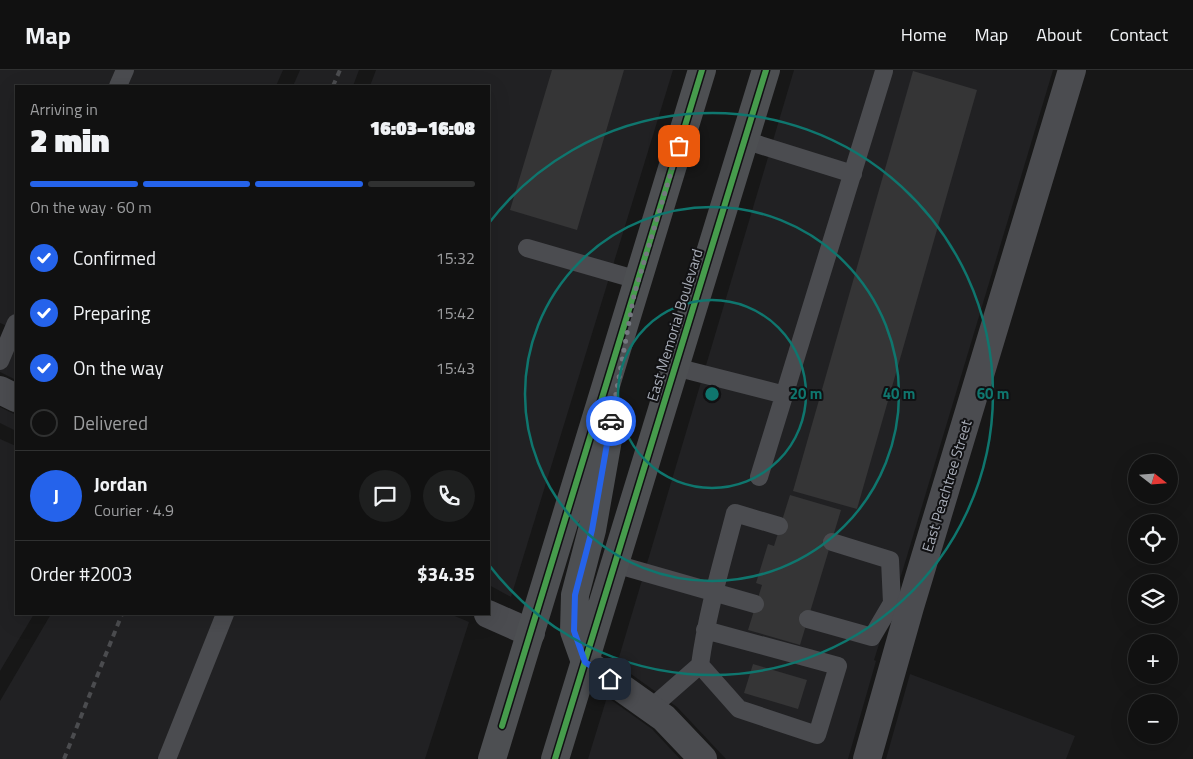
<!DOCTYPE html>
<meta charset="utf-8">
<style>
:root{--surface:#111;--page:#1e1f1f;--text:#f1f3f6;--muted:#9c9d9f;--line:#303131;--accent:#2563eb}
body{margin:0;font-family:"Titillium Web",sans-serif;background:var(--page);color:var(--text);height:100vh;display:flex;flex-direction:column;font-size:19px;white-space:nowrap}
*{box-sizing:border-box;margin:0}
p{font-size:16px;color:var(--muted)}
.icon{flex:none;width:28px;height:28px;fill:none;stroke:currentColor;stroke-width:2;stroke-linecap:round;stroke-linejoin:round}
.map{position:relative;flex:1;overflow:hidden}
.panel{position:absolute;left:15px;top:15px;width:475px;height:530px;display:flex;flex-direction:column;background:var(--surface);border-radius:0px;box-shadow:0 5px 20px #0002,0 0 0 1px var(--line)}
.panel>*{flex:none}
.needle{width:32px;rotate:107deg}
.controls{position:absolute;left:1128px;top:384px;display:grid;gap:10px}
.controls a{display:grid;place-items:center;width:50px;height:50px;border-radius:50%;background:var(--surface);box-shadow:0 5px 20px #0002,0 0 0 1px var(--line);font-size:25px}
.pin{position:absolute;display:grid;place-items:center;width:42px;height:42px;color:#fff;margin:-21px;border-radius:10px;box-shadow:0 2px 8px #0006}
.courier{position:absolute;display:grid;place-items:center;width:50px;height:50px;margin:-25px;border:4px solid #2563eb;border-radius:50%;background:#fff;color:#222;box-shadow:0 1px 6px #0007}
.headline em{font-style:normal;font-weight:800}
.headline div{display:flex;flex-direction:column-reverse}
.headline{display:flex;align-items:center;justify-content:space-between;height:85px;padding:0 15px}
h1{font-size:32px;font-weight:800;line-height:38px}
.bar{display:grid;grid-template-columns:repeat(4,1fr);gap:8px 5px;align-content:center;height:60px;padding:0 15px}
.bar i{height:6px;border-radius:4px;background:var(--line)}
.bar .on{background:var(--accent)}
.bar p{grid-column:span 4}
.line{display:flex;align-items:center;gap:12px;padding:0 15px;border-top:1px solid var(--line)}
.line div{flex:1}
.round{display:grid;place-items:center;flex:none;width:52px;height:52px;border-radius:26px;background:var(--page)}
ol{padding:0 15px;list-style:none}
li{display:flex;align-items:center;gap:15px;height:55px}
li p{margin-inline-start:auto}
li .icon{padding:5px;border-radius:50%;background:var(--accent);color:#fff;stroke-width:4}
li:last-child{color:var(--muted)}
li i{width:28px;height:28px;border:2px solid var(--line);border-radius:50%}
header{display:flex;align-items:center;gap:30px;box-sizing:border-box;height:70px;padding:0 25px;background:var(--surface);border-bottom:1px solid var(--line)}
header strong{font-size:24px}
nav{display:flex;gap:28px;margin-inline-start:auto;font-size:18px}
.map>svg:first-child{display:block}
.built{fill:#212123}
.building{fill:#353536}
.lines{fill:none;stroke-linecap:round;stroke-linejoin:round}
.service{stroke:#4b4c50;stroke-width:18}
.minor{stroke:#4b4c50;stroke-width:28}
.primary{stroke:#4d4f52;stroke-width:28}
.rail{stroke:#4b4c4f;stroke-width:4;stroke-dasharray:6 5;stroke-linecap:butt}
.cycleway-casing{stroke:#111113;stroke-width:9}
.cycleway{stroke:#469c4c;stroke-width:6}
.done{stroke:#757880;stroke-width:5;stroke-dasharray:0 9}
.route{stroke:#2563eb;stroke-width:6}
.ring{fill:none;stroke:#0f766e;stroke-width:2.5}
.labels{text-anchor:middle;stroke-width:4;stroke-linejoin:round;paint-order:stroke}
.street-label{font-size:15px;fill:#a8adb8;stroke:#111113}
.centre{fill:#0f766e;stroke:#111113;stroke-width:2.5}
.ring-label{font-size:15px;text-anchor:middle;font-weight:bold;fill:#0f766e;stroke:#111113;stroke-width:4;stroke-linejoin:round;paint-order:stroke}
</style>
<header>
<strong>Map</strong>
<nav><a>Home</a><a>Map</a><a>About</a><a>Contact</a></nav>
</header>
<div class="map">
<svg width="1193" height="689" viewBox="0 0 1193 689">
<rect width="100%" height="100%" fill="#171717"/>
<path class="built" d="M0,0H283L276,16H16V260L0,253Z
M300,0H359L353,16H293Z
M376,0H673L511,527L489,515V16H370Z
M794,0H1053L904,496L874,590L876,591L848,689H726L677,637L617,594Z
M0,268L16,275V310L0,302Z
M0,337L16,345V361L0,353Z
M0,369L16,376V544H34L0,601Z
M51,544H450L469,552L425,689H0V631Z
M910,604L1075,666L1066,689H886Z
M607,627L652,659L680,689H588Z"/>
<path class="building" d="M552,0H624L577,160L510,140Z
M913,1L977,20L857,439L793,421Z
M790,425L841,440L800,575L748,560L762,515L756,513L768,474L774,476Z
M753,594L807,610L798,639L744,623Z"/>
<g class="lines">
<path class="service" d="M118,16L125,0
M744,70L853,104
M527,178L638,210
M0,291L16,253
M675,297L785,325
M759,407L884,1
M615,494L755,534
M808,549L872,567L892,533L890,490L832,472
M705,560L838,596L817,665L739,639L700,595C707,543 722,493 735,443L779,456
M651,638L700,595
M167,689L225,544"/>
<path class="minor" d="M0,320L16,328
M488,544L531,563
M585,592L664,648L703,689
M867,689L910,537L1072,0"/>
<path class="primary" d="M585,592L574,561L575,525L592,460L612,347
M492,689L702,0
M555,689L766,0"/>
<path class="rail" d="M333,16L340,0
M64,689L122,544"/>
<defs>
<path id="cycleway" d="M502,656L702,0
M555,689L766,0"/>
</defs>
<use href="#cycleway" class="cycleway-casing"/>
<use href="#cycleway" class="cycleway"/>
</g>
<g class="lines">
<path class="done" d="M611,351L634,225L679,76"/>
<path class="route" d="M610,609L585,592L574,561L575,525L592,460L611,351"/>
</g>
<g class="ring">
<circle cx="712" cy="324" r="94"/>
<circle cx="712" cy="324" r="187"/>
<path d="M489 153A281 281 0 1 1 489 495"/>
</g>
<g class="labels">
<g class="street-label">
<text transform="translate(675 255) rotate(-73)" y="5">East Memorial Boulevard</text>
<text transform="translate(947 416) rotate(-73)" y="5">East Peachtree Street</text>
</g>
</g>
<circle cx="712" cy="324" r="8" class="centre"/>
<g class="ring-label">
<text x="806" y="329">20 m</text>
<text x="899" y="329">40 m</text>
<text x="993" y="329">60 m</text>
</g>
</svg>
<div class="controls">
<a><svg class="needle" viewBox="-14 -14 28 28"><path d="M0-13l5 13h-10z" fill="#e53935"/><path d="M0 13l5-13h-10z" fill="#9c9d9f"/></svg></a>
<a><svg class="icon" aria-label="locate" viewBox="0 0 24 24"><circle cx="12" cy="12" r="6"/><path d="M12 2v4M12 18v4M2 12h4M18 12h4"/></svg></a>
<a><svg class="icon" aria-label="layers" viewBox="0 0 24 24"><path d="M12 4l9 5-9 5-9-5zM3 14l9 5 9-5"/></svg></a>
<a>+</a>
<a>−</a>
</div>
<div class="pin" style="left:679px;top:76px;background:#ea580c"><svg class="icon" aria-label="bag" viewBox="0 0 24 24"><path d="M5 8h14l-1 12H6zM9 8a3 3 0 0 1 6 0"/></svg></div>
<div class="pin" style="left:610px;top:609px;background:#1f2937"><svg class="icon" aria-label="home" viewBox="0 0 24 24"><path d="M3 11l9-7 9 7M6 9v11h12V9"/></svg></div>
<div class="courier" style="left:611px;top:351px"><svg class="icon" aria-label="car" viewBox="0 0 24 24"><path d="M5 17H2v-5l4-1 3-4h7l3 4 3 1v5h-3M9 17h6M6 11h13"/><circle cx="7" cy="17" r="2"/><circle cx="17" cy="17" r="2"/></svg></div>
<section class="panel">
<div class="headline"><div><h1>2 min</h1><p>Arriving in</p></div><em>16:03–16:08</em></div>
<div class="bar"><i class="on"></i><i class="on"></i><i class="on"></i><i></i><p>On the way · 60 m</p></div>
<ol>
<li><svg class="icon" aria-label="check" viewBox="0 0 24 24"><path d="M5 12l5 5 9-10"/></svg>Confirmed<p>15:32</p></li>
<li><svg class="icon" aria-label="check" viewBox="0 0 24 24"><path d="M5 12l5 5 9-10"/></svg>Preparing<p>15:42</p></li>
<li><svg class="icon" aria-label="check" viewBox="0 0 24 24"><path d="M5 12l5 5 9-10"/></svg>On the way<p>15:43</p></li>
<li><i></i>Delivered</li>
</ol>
<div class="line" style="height:90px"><b class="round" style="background:var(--accent);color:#fff">J</b><div><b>Jordan</b><p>Courier · 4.9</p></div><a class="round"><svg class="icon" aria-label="chat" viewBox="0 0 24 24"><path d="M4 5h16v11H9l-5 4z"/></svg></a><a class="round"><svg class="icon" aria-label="phone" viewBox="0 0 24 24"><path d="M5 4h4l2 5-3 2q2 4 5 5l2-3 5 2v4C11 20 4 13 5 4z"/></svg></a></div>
<div class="line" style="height:65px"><div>Order #2003</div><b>$34.35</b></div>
</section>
</div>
